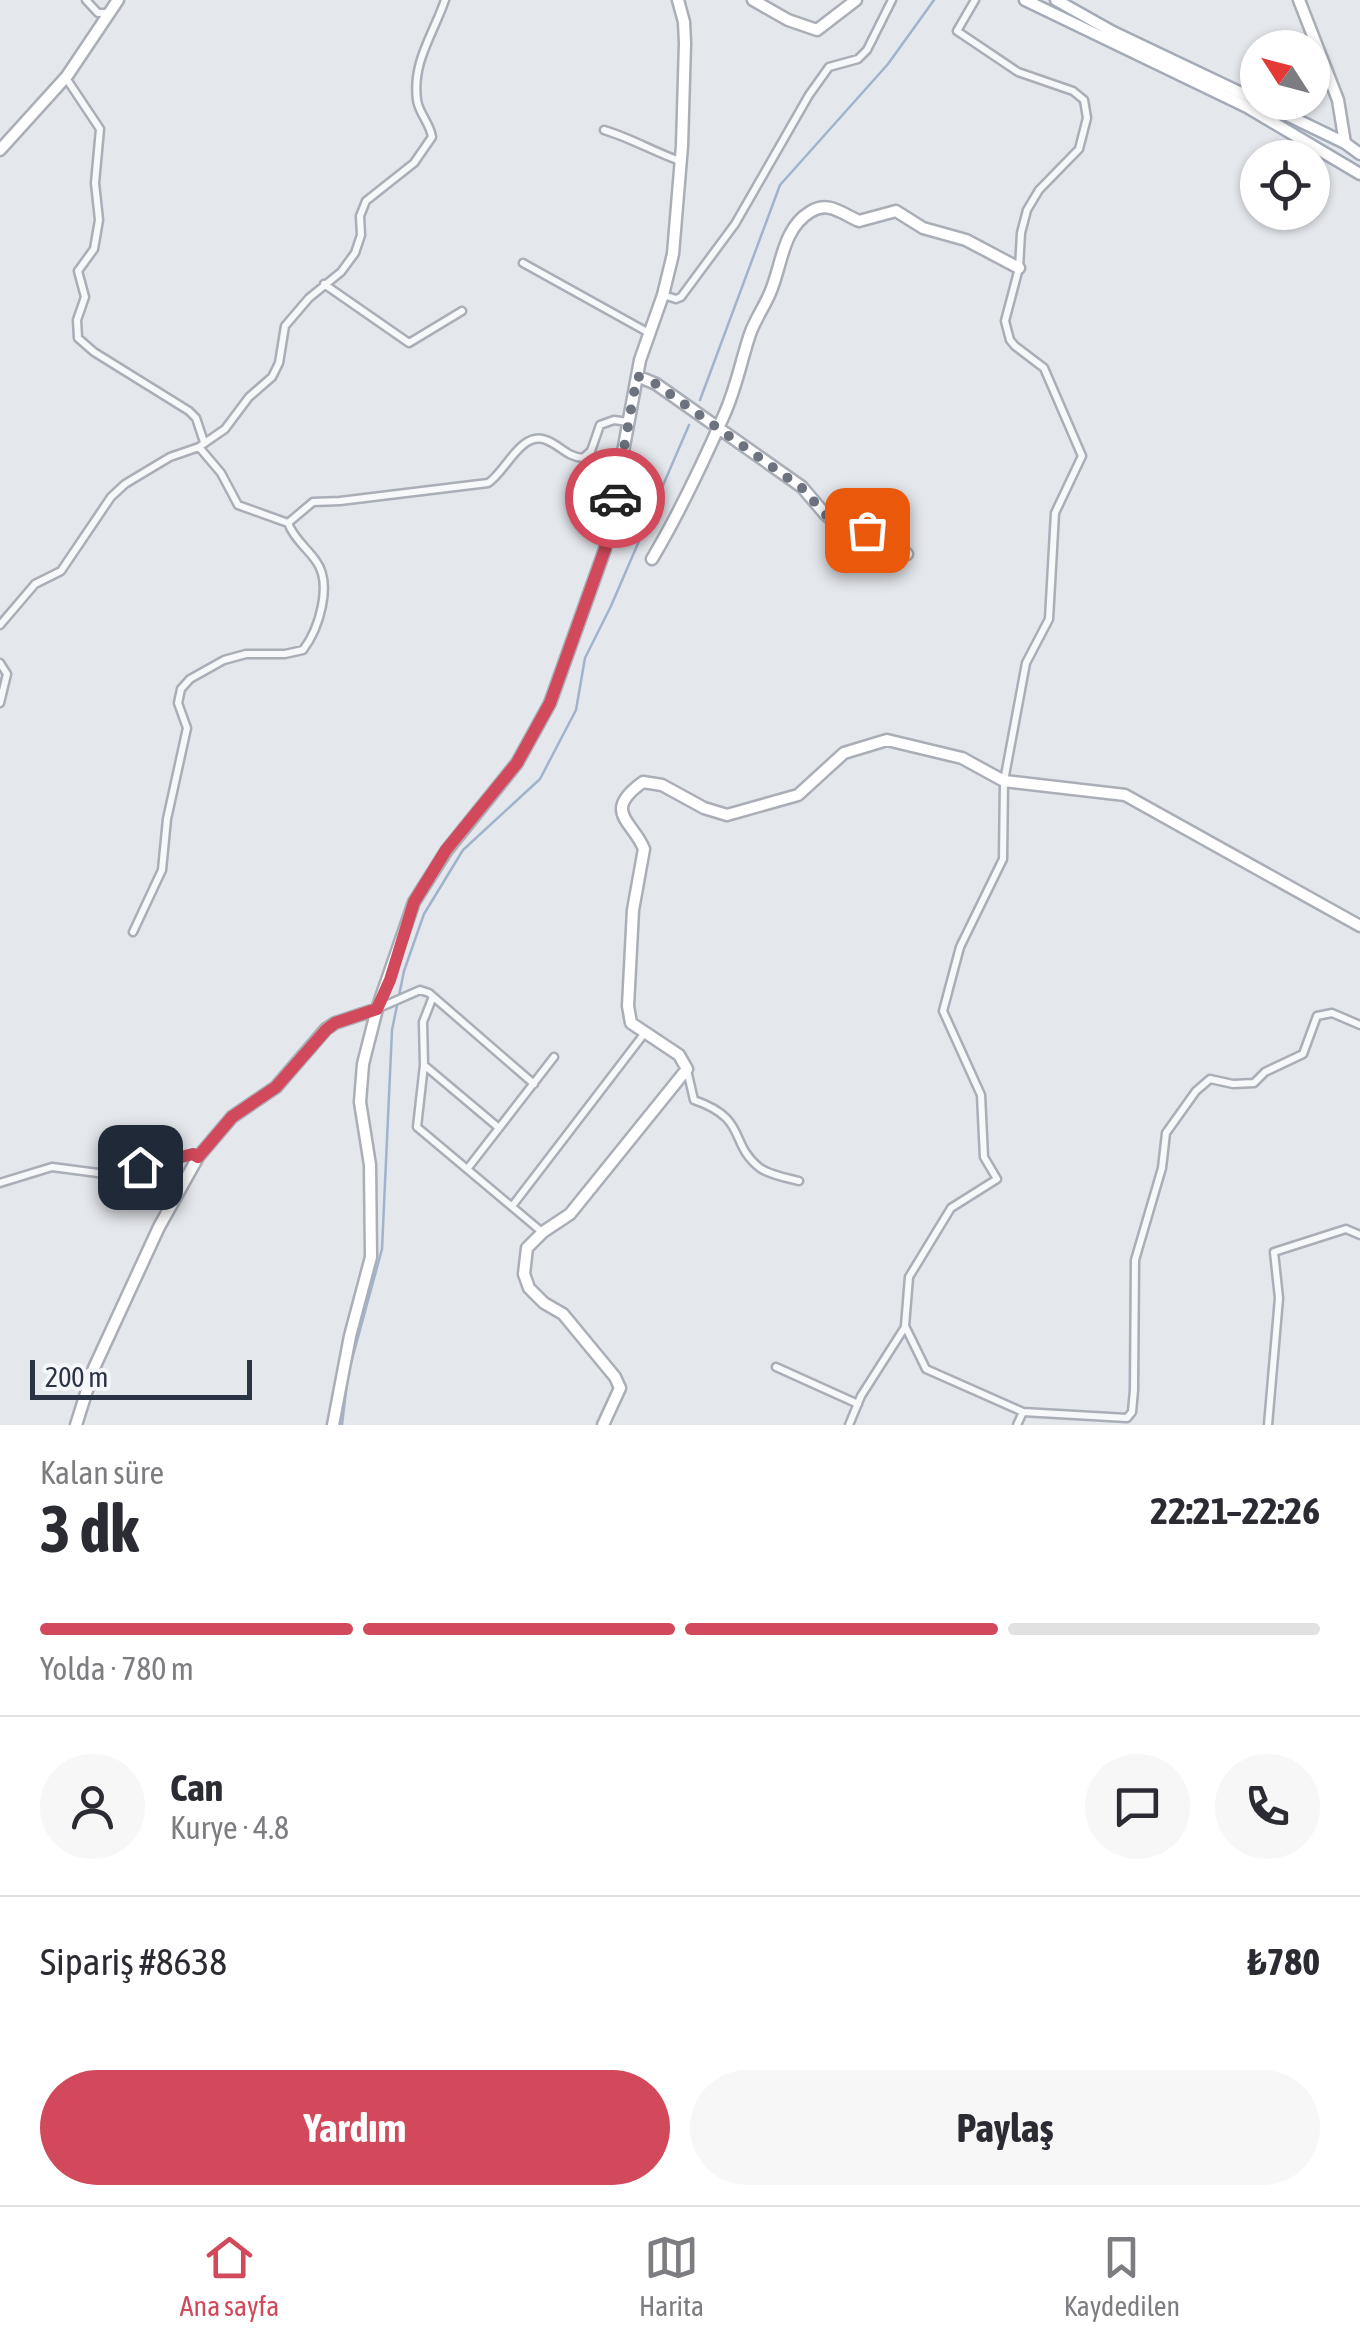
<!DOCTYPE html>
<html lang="tr">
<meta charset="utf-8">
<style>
:root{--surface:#fff;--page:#f7f7f7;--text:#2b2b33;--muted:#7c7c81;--line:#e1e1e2;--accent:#d1495b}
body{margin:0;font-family:"Asap Condensed",sans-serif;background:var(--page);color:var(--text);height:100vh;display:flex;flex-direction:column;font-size:38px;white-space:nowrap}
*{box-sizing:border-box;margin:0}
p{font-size:32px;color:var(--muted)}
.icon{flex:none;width:55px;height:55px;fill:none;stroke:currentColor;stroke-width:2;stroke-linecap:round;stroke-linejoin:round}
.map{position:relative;height:1425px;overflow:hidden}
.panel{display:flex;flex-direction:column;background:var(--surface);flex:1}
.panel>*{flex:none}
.needle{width:65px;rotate:306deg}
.fabs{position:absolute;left:1240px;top:30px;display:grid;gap:20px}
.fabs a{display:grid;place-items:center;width:90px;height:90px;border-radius:50%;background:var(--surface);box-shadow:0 2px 8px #0004;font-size:50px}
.scale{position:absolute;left:30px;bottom:25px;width:222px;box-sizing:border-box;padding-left:10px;border:5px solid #2b3445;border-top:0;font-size:28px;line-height:35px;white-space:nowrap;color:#2b3445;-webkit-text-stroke:8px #f4f6f9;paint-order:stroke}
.pin{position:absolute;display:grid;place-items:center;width:85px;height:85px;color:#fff;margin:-42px;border-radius:20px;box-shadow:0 5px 15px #0006}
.courier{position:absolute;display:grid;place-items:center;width:100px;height:100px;margin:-50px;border:8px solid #d1495b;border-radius:50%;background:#fff;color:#222;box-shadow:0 2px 12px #0007}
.overview em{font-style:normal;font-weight:700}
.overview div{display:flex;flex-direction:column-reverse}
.overview{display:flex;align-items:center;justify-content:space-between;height:170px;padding:0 40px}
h1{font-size:65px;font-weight:700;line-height:75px}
.bar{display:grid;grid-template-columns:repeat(4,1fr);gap:15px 10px;align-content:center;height:120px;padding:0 40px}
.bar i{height:12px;border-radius:8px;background:var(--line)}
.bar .current{background:var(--accent)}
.bar p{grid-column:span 4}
.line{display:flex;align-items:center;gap:25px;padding:0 40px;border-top:2px solid var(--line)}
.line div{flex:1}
.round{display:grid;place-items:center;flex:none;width:105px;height:105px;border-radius:52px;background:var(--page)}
.button{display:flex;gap:20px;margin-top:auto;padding:20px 40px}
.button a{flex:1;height:115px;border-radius:60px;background:var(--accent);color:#fff;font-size:40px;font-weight:700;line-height:115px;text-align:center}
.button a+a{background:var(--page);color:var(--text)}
.dock{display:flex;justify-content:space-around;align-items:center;height:140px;border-top:2px solid var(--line);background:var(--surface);font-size:28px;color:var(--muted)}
.dock a{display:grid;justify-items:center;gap:5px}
.dock .current{color:var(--accent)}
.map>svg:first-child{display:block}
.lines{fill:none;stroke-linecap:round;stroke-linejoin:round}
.stream{stroke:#9fb4cc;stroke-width:2.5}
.street-casing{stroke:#a9aeb7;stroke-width:11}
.secondary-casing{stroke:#a9aeb7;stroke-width:15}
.primary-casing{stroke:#a3abb8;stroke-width:15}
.street{stroke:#f7f8fa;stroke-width:6}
.secondary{stroke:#fff;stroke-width:10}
.primary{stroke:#fff;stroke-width:10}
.done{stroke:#6c737f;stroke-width:10;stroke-dasharray:0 18}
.route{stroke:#d1495b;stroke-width:12}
</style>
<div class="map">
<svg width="1360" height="1425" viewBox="0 0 1360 1425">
<rect width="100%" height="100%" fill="#e4e7ec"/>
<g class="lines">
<path class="stream" d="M700,400L780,185L888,64L934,0
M342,1425L348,1374L382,1249L392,1030L404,971L424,914L463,850L540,779L576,710L585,658L611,606L689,425"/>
<defs>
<path id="street" d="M86,0L98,13H108
M975,0L957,31L1018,72L1073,91L1084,100L1087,118L1079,149L1039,190L1027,210L1021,233L1019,268L1005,321L1010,340L1015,346L1044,368L1082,456L1055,513L1049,619L1026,663L1004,781L1003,859L960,947L943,1011L981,1095L984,1157L997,1179L951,1208L909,1277L905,1326L926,1369L1023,1412L1127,1418L1132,1412L1134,1390L1135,1260L1162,1168L1166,1133L1196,1091L1210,1079L1233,1084L1254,1083L1265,1072L1303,1054L1317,1016L1332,1013L1360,1025
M66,78L100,129L95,183L99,220L94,249L78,271L85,297L77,320L78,338L94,352L189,411L196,418L204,442
M604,130C631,138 654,152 680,161
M523,263L649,333
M324,284L409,343L462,311
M663,295L676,299L681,297L735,224L809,95L829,67L858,59L867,50L892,0
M288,523L313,502L340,501L488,483C505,473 521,430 546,440C560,445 567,457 583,458L591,451L600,425L614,420L628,422
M0,625L35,584L61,571L111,497L125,484L170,457L199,447L225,429L249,397L272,377L279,363L285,326L309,298L341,272L355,253L361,235L360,216L366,201L414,163L432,137C430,123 419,114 417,100C412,62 433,35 445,0
M0,663L7,674L0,703
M133,932L162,870L167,819L187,728L178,703L181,689L190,679L224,660L246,654H285L303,650C319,629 333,584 316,561C307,548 294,539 288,523L238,505L221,473L199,447
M432,999L423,1022L424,1065L417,1127L542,1232
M379,1008L420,990L429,993L534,1084
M424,1065L499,1128
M687,1070L694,1100C749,1119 728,1143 760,1168C770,1175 787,1178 799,1181
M468,1168L554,1057
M0,1183L52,1167L98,1173L162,1164L193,1154L198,1157
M513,1205L644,1034
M776,1367L858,1404
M849,1425L861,1396L905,1327
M1017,1425L1023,1412
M1268,1425L1279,1298L1274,1252L1346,1229L1360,1235"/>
<path id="secondary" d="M753,0L788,20L817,30L856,0
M1299,0L1338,100L1345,143
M0,150L67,76L118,0
M637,376L656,384L802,487L825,514L857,541L867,531L907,554
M652,559C680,512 702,465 724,415C736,389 741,361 750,334C755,320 764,307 770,293C782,266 782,229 810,212C829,200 842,214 859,221L896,211L923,228L966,240L1019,268
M76,1425L94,1368L159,1227L198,1157L232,1117L276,1087L326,1029L335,1023L377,1009
M333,1425L350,1336L371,1257L370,1165L360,1102L363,1064L377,1009L414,902L447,850L517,763L550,703L605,549L640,360L663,295L673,254L682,146L685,43L684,22L678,0
M603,1425L620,1388L615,1377L563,1314L544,1303L529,1288L524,1274L527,1248L543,1232L570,1214L687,1069L679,1055L631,1023L628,1006L633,910L644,849C633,821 601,812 643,782L662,785L704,808L727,815L798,795L844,753L887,740L962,758L1004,781L1125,795L1360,926"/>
<path id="primary" d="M1025,0L1247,107L1360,174
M1056,0L1113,32L1258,101
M1260,102L1345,143L1360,154"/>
</defs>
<use href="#street" class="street-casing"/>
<use href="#secondary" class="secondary-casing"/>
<use href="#primary" class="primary-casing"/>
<use href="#street" class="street"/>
<use href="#secondary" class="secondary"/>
<use href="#primary" class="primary"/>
</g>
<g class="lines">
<path class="done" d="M615,498L637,376L656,384L802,488L825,514L856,541L867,530"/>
<path class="route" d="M140,1167L193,1154L198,1157L232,1117L276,1087L326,1030L335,1023L377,1009L390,980L414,902L446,850L517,763L550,703L605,549L615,498"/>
</g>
</svg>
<div class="fabs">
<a><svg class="needle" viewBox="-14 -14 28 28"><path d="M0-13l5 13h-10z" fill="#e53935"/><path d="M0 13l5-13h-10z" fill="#7c7c81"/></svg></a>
<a><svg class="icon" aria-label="locate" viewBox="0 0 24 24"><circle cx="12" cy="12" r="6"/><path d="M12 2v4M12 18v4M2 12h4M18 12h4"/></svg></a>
</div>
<div class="scale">200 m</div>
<div class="pin" style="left:867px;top:530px;background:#ea580c"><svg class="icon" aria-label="bag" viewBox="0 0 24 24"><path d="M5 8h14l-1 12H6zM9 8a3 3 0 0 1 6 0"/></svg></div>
<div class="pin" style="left:140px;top:1167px;background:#1f2937"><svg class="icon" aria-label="home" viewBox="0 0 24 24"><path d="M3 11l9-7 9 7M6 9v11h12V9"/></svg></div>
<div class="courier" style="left:615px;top:498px"><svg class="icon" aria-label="car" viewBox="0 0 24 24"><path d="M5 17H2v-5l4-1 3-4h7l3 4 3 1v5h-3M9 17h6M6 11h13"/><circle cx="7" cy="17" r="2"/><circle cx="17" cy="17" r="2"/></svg></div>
</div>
<section class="panel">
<div class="overview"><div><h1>3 dk</h1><p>Kalan süre</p></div><em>22:21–22:26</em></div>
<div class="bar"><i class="current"></i><i class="current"></i><i class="current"></i><i></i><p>Yolda · 780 m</p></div>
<div class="line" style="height:180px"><a class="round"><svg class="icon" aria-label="person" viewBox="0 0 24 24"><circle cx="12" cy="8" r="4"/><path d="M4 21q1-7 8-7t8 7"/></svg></a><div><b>Can</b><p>Kurye · 4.8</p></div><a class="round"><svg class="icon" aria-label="chat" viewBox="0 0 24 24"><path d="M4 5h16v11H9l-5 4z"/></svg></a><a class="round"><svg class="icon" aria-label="phone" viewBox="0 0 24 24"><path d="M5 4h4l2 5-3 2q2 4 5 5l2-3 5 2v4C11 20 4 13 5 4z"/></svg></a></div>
<div class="line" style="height:130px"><div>Sipariş #8638</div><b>₺780</b></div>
<div class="button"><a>Yardım</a><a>Paylaş</a></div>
</section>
<nav class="dock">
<a class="current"><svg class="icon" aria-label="home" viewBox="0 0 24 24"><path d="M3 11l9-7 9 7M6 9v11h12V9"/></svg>Ana sayfa</a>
<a><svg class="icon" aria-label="map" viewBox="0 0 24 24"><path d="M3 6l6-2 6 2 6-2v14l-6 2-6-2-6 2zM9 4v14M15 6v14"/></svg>Harita</a>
<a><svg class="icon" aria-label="saved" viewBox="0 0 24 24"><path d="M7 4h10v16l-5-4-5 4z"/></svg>Kaydedilen</a>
</nav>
